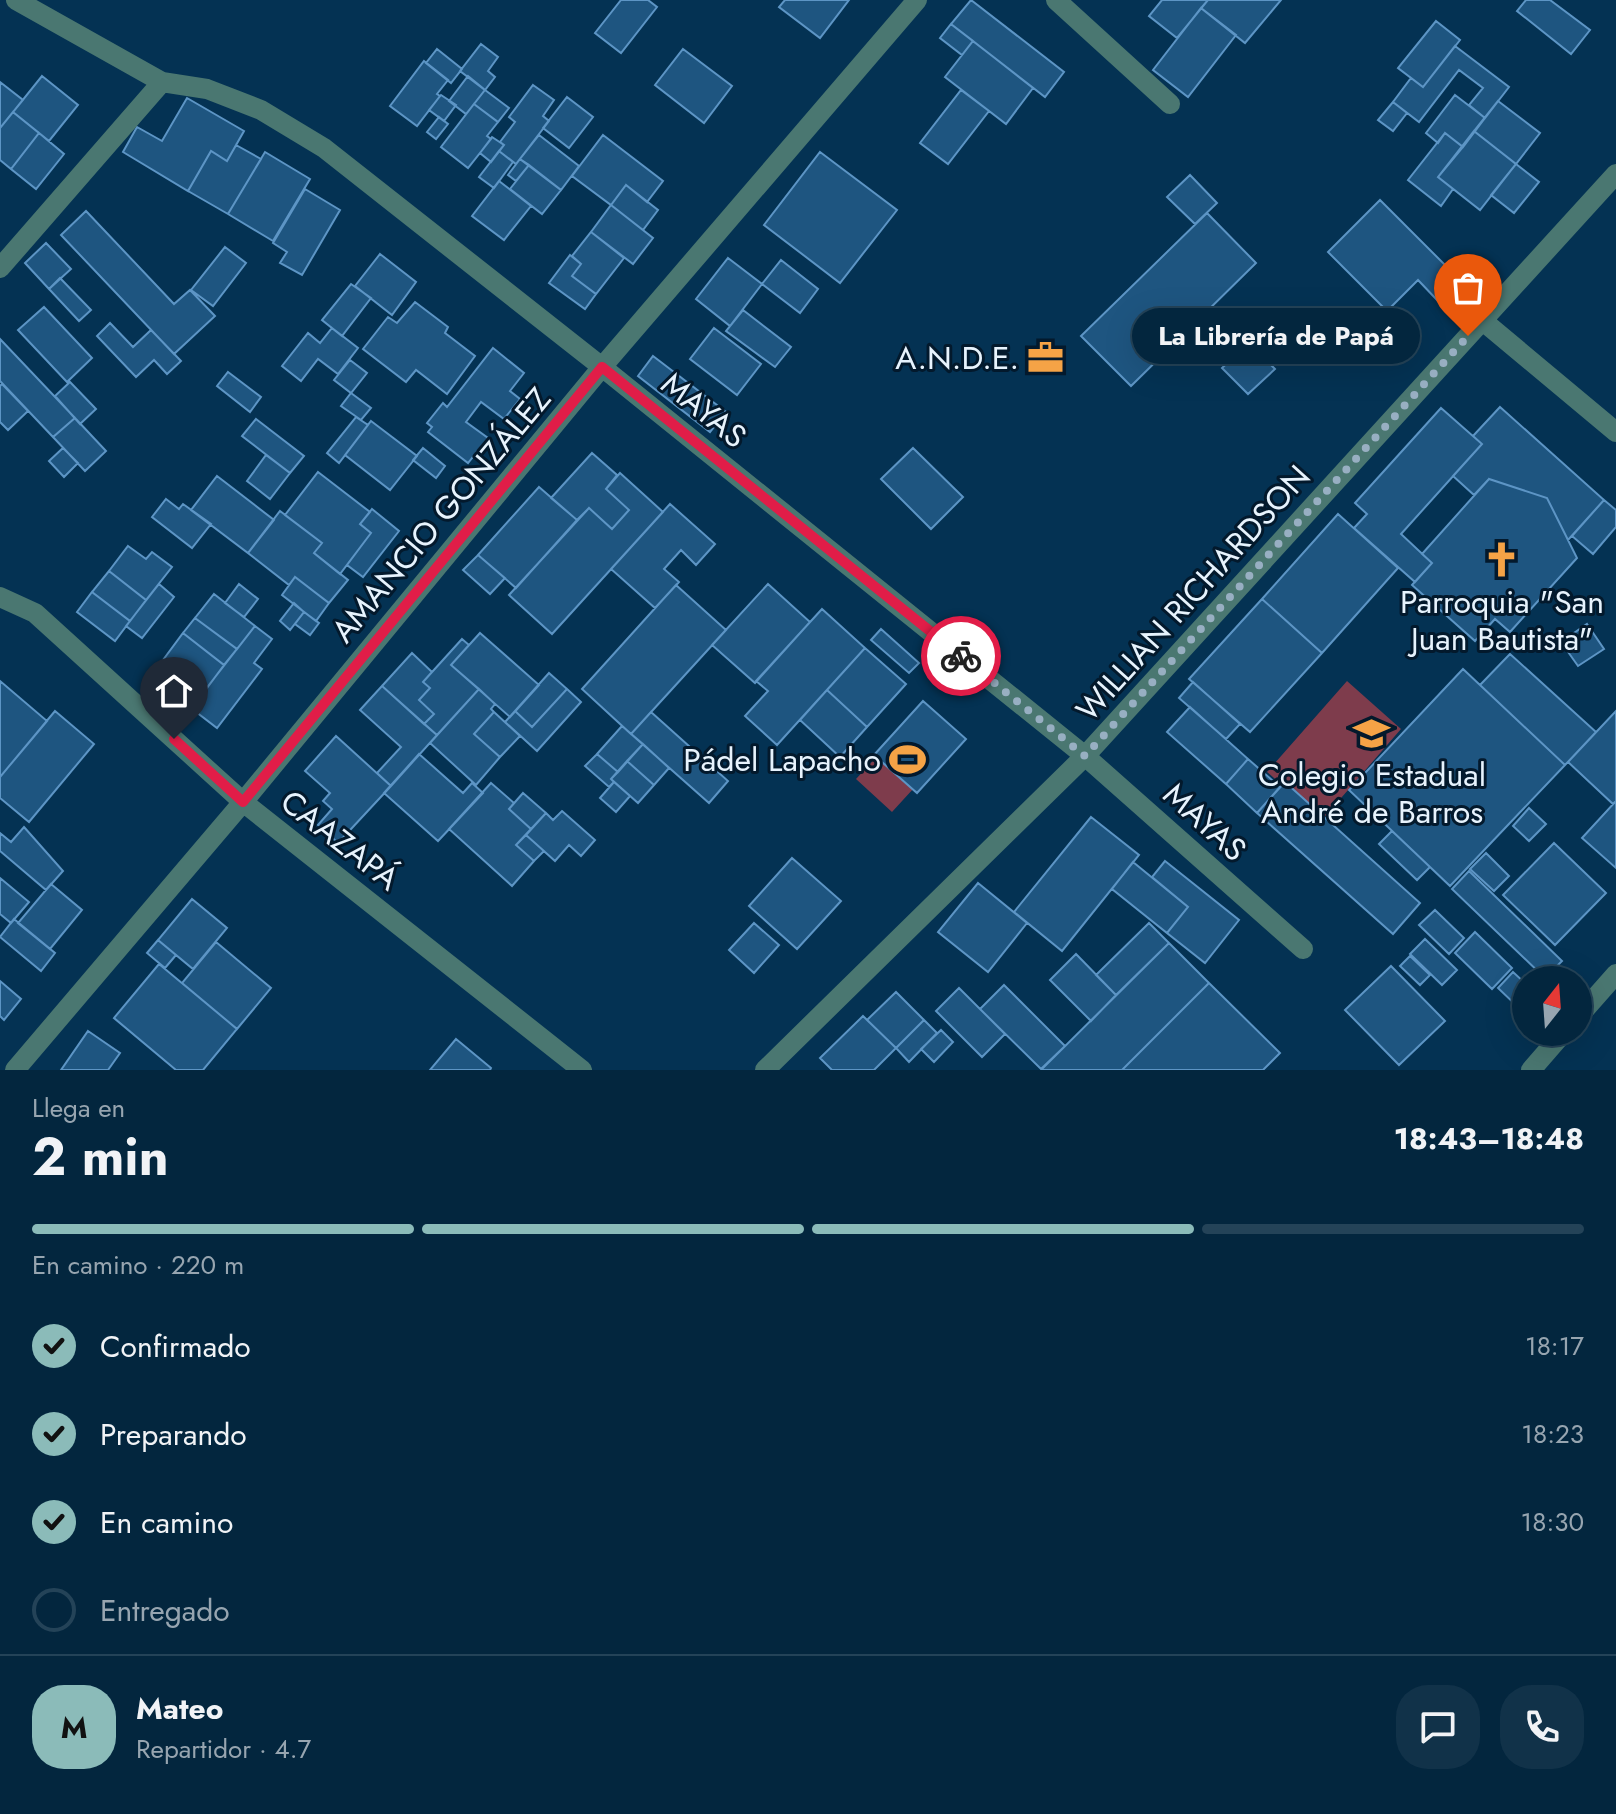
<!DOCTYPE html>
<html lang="es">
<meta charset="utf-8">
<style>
:root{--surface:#03263e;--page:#113249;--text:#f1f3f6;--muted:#97a5b0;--line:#244358;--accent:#8bbbb9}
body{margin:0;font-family:Jost,sans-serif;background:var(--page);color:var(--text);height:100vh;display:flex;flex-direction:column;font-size:30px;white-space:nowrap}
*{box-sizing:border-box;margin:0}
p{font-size:26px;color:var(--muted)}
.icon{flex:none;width:44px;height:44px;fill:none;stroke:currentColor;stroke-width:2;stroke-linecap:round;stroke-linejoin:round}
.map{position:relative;height:1070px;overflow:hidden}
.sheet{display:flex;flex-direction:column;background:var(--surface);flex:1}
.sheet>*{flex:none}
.needle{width:52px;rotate:17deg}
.tools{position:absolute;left:1512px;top:966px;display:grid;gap:16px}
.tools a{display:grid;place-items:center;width:80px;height:80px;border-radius:50%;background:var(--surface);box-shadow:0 8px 32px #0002,0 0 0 2px var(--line);font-size:40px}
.pin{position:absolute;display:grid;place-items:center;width:68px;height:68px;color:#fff;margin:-82px -34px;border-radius:50% 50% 50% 0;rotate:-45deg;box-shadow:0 0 8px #0007}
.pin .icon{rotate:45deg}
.courier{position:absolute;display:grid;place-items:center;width:80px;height:80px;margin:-40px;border:6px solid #e11d48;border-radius:50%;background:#fff;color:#222;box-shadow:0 2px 10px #0007}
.bubble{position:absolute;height:56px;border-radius:28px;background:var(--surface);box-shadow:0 8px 32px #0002,0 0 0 2px var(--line);font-size:26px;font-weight:700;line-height:56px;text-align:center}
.overview em{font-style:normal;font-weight:700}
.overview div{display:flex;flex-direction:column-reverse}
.overview{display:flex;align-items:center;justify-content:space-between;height:136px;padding:0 32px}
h1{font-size:52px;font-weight:700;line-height:60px}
.bar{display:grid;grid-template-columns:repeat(4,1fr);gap:12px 8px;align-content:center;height:96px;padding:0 32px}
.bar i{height:10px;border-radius:6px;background:var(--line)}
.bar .selected{background:var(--accent)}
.bar p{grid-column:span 4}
.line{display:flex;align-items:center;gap:20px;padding:0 32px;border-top:2px solid var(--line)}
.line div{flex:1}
.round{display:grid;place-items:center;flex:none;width:84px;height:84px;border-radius:32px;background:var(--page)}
ol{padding:0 32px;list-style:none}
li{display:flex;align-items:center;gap:24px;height:88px}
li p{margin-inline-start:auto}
li .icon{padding:8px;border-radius:50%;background:var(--accent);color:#111;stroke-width:4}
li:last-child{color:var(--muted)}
li i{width:44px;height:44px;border:4px solid var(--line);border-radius:50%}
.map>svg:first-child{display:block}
.green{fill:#7e3c4c}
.building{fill:#1e5580;stroke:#5d95c5;stroke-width:2}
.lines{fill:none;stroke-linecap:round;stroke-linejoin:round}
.minor{stroke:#4a7771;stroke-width:20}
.done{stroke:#98afc2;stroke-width:8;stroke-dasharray:0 14.4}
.route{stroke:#e11d48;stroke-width:10}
.labels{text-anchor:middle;stroke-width:6;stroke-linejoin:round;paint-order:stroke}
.poi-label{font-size:32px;fill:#e7f3fd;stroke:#03192c;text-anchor:end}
.street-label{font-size:32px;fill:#e7f3fd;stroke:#03192c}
</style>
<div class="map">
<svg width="1616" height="1070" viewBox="0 0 1616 1070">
<rect width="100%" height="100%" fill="#043253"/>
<path class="green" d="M1347,681L1401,729L1322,820L1267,772Z
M921,709L957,741L892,812L856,779Z"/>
<path class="building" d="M621,0H648L657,7L621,53L595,33Z
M785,0H849L820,38L779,7Z
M971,0L1064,72L1045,97L951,24Z
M1162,0H1208L1177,38L1149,16Z
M1208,0H1281L1245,43L1201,8Z
M1526,0H1550L1590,30L1571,54L1517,11Z
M1201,8L1236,35L1188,97L1153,70Z
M1436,21L1460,40L1423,87L1398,68Z
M951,24L973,41L962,55L940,38Z
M973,41L1033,88L1006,124L945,77Z
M481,44L498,57L488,71L495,77L485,90L460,71Z
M1455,46L1509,87L1485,118L1469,105L1483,88L1459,70L1419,122L1393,102L1411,78L1423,87Z
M437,49L462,69L451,83L426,63Z
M683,49L732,86L704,123L655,85Z
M424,61L448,80L437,94L440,96L417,126L390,106Z
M42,76L78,105L49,141L13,112Z
M468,76L485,90L466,114L449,101Z
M0,82L23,100L0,128Z
M533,85L554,100L543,116L549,121L516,164L499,151L504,145L500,142L515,122L509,117Z
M485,90L509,108L498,122L474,104Z
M961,90L989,111L948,164L920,143Z
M441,95L456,105L444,121L429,110Z
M1455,95L1485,118L1463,147L1445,133L1438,143L1426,133Z
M567,97L593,117L569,148L543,128Z
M187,98L244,131L227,161L211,151L188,191L123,152L137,127L162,141Z
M1498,101L1540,133L1516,164L1474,131Z
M1393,102L1407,113L1393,131L1378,120Z
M474,104L498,122L487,136L491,139L468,168L441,147Z
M13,112L39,133L11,169L0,160V128Z
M439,117L448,124L436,139L427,132Z
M1474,131L1516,164L1480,210L1438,177Z
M39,133L64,154L36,189L11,169Z
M1445,133L1463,147L1438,177L1453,189L1441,206L1408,180Z
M539,135L579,166L561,190L520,159Z
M603,135L663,181L647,202L626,185L611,205L572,176Z
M492,137L504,145L491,162L480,153Z
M236,145L261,159L228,214L188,191L211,151L227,161Z
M499,151L513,162L494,188L479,177Z
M265,152L310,179L273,241L228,214Z
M820,152L897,210L840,283L764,225Z
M520,159L529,165L516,181L508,175Z
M1516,164L1539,182L1514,213L1491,195Z
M529,165L561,190L542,214L510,189Z
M1190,175L1217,203L1195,224L1167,197Z
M499,181L531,206L504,240L472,216Z
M626,185L658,210L643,230L611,205Z
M305,189L340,210L302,275L280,263L287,252L273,243Z
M1380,200L1460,280L1438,301L1418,280L1387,311L1328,252Z
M611,205L653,238L633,264L591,232Z
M86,211L174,304L190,290L215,316L174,354L61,235Z
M1207,213L1256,263L1131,386L1081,336Z
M591,232L624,258L596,294L572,276L581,264L572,256Z
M46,243L71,269L49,289L25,263Z
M225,247L246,263L213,306L191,290Z
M380,254L416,282L392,315L355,286Z
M570,255L581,264L572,276L596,294L585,309L549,283Z
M728,258L762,284L730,326L696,299Z
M781,260L818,289L800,313L762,284Z
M60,278L91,310L79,321L49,289Z
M351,284L371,298L342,336L322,320Z
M415,302L448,327L445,333L475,356L447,394L416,370L406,382L363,349L388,317L397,323Z
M44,307L92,358L67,382L18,330Z
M743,310L791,347L775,367L726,331Z
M110,323L133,347L151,330L181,361L167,374L154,360L136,377L97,336Z
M332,328L358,348L338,374L318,359L301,381L282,366L308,333L320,343Z
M714,328L761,364L737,395L690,359Z
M0,339L75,418L53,437L0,381Z
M1249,343L1275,369L1248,394L1222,368Z
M493,348L524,373L510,391L520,399L504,419L481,402L466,422L488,438L468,463L428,432L432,427L427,423L443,403L447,407Z
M653,356L726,412L710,432L638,376Z
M350,360L367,373L351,393L334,380Z
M228,372L261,397L250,412L217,386Z
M70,382L96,409L80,424L55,396Z
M2,384L28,411L8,430L0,422V386Z
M351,393L371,408L361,420L341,406Z
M1500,407L1604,500L1568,540L1547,498L1489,479L1474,495L1453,476L1482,444L1473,436Z
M1441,408L1482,444L1401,534L1432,563L1415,582L1354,528L1367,514L1355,503Z
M356,417L368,425L339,463L327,453Z
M75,418L106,451L85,471L53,437Z
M256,419L304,456L290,473L242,436Z
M371,421L417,456L390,490L345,455Z
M63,448L78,463L64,477L49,461Z
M423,448L445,466L436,478L413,460Z
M913,448L963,497L931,529L881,479Z
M592,453L617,475L606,489L629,510L612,529L589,508L577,520L551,498Z
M266,455L290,473L270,499L247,481Z
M318,472L370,512L360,524L371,533L340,574L314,553L322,543L285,515Z
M620,473L663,512L552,634L509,595L589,508L612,529L629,510L606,489Z
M217,476L274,520L248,553L191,510Z
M1489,479L1547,498L1577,558L1510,632L1495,619L1475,641L1412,585L1432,563L1422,554Z
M539,487L577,520L516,588L478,555Z
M166,499L179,509L183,504L211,524L192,548L152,517Z
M1604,500L1616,510V527L1593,554L1572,536Z
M670,504L715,544L696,565L681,550L664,569L679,582L655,608L611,569Z
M372,509L399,531L363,577L347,565L371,533L360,524Z
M280,511L322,543L314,553L348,580L329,603L295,577L289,585L248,553Z
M1338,514L1398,568L1322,653L1262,599Z
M128,546L146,559L152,552L172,567L146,600L109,571Z
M478,555L505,578L490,594L463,570Z
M109,571L146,600L130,621L92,592Z
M295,577L329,603L316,621L282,595Z
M159,584L174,597L142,638L126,626Z
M239,584L258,599L244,617L225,603Z
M768,584L810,622L755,683L712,645Z
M676,585L726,630L631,734L582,689Z
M92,592L130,621L115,641L77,612Z
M214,594L255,626L237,649L195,618Z
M1262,599L1322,653L1250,732L1189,679Z
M294,603L304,612L290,630L280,621Z
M822,609L865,648L777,745L745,716L768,691L756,681Z
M304,612L319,623L310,635L295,624Z
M195,618L237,649L224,665L183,633Z
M1587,624L1604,649L1578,666L1561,642Z
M255,626L272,639L254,663L262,669L217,728L191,708Z
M881,629L919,663L909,673L871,640Z
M183,633L224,665L204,692L163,660Z
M480,633L539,685L510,717L451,665Z
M462,639L469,645L451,665L479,689L437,735L424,724L434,714L419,700L430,688L423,682Z
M865,648L906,684L867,727L827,690Z
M412,653L432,672L423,682L430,688L419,700L434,714L424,724L382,686Z
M1510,654L1596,732L1565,765L1480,685Z
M1463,669L1565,765L1450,886L1349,790Z
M549,673L567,689L532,727L515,711Z
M0,681L47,721L0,777Z
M1193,682L1240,724L1226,739L1179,698Z
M382,686L437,735L391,786L377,773L401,747L360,710Z
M479,689L495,704L491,709L494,712L474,734L500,757L476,785L430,743Z
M567,689L581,702L537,751L505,722L515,711L532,727Z
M827,690L867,727L840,757L800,720Z
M923,701L966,739L917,793L874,755Z
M1190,707L1248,759L1226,784L1167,732Z
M55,711L94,744L29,822L0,798V777Z
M1616,711V801L1613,804L1568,762Z
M494,712L520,736L500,757L474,734Z
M651,712L728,781L709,803L631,734Z
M622,726L643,744L618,772L597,754Z
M336,736L391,786L338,843L318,825L332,809L323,801L330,793L305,771Z
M643,744L669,768L654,785L627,761Z
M419,754L463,793L472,783L483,793L438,841L384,793Z
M597,754L618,772L611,779L614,782L609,787L585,766Z
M1248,759L1280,787L1257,813L1226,784Z
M627,761L654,785L638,803L611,779Z
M614,782L630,796L616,812L600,798Z
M1285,782L1420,903L1393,934L1257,813Z
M491,783L514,803L509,809L531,829L516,845L534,861L512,886L449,829Z
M523,793L546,813L531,829L509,809Z
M1616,801V868L1582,838Z
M1529,808L1546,824L1529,841L1513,826Z
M562,811L595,840L581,856L569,845L555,861L526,835L546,813L553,820Z
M1091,817L1139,855L1062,951L1014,912Z
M24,827L63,871L46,890L0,851V833L11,842Z
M1392,831L1430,867L1417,880L1379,844Z
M526,835L544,851L534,861L516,845Z
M1554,843L1606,893L1555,945L1503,895Z
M1486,853L1509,876L1494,891L1470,869Z
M792,858L841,901L797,949L749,906Z
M1165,861L1239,920L1205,963L1167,933L1188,907L1152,877Z
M1133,862L1188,907L1167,933L1112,889Z
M1469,871L1562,961L1545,978L1452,889Z
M0,878L29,902L11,923L0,914Z
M978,883L1027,923L988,972L938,932Z
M51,884L82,910L50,949L18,923Z
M192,899L227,928L193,969L158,940Z
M1435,910L1464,938L1449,954L1419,925Z
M14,919L55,953L41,971L0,937Z
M754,923L779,945L754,973L729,950Z
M1149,923L1169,943L1116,995L1096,975Z
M1475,932L1512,968L1492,989L1455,953Z
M1425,939L1457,970L1442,985L1410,954Z
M158,940L176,955L165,968L147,953Z
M216,942L271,988L237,1029L182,983Z
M1169,943L1209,983L1122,1070H1041Z
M1076,954L1116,995L1091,1021L1050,980Z
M1410,956L1430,975L1420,985L1400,966Z
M159,964L237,1029L203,1070H176L114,1018Z
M1391,966L1445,1021L1399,1065L1345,1010Z
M1513,972L1526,984V1006L1521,1010L1498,988Z
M0,981L21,999L4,1020L0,1016Z
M1209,983L1280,1053L1263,1070H1122Z
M1004,985L1065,1046L1041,1069L980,1009Z
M959,988L1005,1034L982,1057L936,1011Z
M896,992L924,1020L896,1048L867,1020Z
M863,1016L896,1048L874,1070H832L820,1058Z
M924,1020L937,1033L909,1062L896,1048Z
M941,1030L953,1042L934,1062L921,1049Z
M88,1031L120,1053L108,1070H61Z
M456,1039L491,1068L490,1070H430Z"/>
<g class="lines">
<path class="minor" d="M16,0L162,82L207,89L261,110L324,148L602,367L1085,756L1303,949
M1056,0L1170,104
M0,268L162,82
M1483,321L1616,432
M0,597L35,613L243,802L582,1070
M1578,1017L1616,974
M15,1070L243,802L602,367L917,0
M765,1070L1085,756L1616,174
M1531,1070L1564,1032"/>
</g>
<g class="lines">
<path class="done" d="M961,656L1085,756L1468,336"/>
<path class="route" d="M174,739L243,802L602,367L961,656"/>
</g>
<defs>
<symbol id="office-bare" viewBox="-9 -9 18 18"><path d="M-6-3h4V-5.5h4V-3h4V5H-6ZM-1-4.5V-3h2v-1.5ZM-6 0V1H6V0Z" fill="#f5a346" stroke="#03192c" stroke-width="2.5" paint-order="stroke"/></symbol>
<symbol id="church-bare" viewBox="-9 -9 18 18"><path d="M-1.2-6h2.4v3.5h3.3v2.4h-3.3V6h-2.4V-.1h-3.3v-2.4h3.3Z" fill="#f5a346" stroke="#03192c" stroke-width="2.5" paint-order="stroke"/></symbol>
<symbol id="school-bare" viewBox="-9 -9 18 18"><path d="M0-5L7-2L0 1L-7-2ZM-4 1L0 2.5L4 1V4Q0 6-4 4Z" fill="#f5a346" stroke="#03192c" stroke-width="2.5" paint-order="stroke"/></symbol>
<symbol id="stadium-bare" viewBox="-9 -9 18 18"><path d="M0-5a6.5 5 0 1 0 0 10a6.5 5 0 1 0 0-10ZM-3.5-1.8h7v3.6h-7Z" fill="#f5a346" stroke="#03192c" stroke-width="2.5" paint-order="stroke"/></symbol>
</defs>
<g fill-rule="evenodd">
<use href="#office-bare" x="1020" y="332" width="51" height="51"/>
<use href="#church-bare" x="1476" y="534" width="51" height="51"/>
<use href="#school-bare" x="1346" y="708" width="51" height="51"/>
<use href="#stadium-bare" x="882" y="734" width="51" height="51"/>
</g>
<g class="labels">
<g class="poi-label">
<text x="1019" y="369">A.N.D.E.</text>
<text x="1502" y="613" text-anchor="middle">Parroquia "San<tspan x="1502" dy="37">Juan Bautista"</tspan></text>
<text x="881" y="771">Pádel Lapacho</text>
<text x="1372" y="786" text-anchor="middle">Colegio Estadual<tspan x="1372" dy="37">André de Barros</tspan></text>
</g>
<g class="street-label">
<text transform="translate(704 410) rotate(39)" y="11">MAYAS</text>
<text transform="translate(441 515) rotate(-50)" y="11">AMANCIO GONZÁLEZ</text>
<text transform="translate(1193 593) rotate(-48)" y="11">WILLIAN RICHARDSON</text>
<text transform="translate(1205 822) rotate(42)" y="11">MAYAS</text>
<text transform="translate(340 840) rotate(38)" y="11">CAAZAPÁ</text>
</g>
</g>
</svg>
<div class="tools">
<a><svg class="needle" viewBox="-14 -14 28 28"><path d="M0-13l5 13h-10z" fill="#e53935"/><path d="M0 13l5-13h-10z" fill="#97a5b0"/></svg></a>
</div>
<div class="pin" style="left:1468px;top:336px;background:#ea580c"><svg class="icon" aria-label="bag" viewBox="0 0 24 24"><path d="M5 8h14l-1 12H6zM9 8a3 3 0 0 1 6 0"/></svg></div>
<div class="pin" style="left:174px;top:739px;background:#1f2937"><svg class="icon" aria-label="home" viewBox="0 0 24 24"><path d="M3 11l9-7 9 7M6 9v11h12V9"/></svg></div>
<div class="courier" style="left:961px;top:656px"><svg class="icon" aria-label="bike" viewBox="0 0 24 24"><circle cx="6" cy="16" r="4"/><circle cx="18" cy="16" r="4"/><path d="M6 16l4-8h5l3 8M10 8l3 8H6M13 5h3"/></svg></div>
<div class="bubble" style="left:1132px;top:308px;width:288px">La Librería de Papá</div>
</div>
<section class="sheet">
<div class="overview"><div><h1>2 min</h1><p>Llega en</p></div><em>18:43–18:48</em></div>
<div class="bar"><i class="selected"></i><i class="selected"></i><i class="selected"></i><i></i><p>En camino · 220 m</p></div>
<ol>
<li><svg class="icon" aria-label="check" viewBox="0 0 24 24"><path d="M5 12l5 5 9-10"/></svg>Confirmado<p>18:17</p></li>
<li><svg class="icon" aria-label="check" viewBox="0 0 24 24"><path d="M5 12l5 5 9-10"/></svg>Preparando<p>18:23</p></li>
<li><svg class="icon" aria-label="check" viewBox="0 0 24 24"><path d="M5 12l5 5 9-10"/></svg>En camino<p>18:30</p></li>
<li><i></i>Entregado</li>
</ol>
<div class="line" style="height:144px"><b class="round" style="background:var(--accent);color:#111">M</b><div><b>Mateo</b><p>Repartidor · 4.7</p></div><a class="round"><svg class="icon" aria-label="chat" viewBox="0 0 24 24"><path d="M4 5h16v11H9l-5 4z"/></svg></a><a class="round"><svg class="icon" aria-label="phone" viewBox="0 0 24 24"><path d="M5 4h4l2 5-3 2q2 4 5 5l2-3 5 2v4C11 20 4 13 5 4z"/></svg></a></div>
</section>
